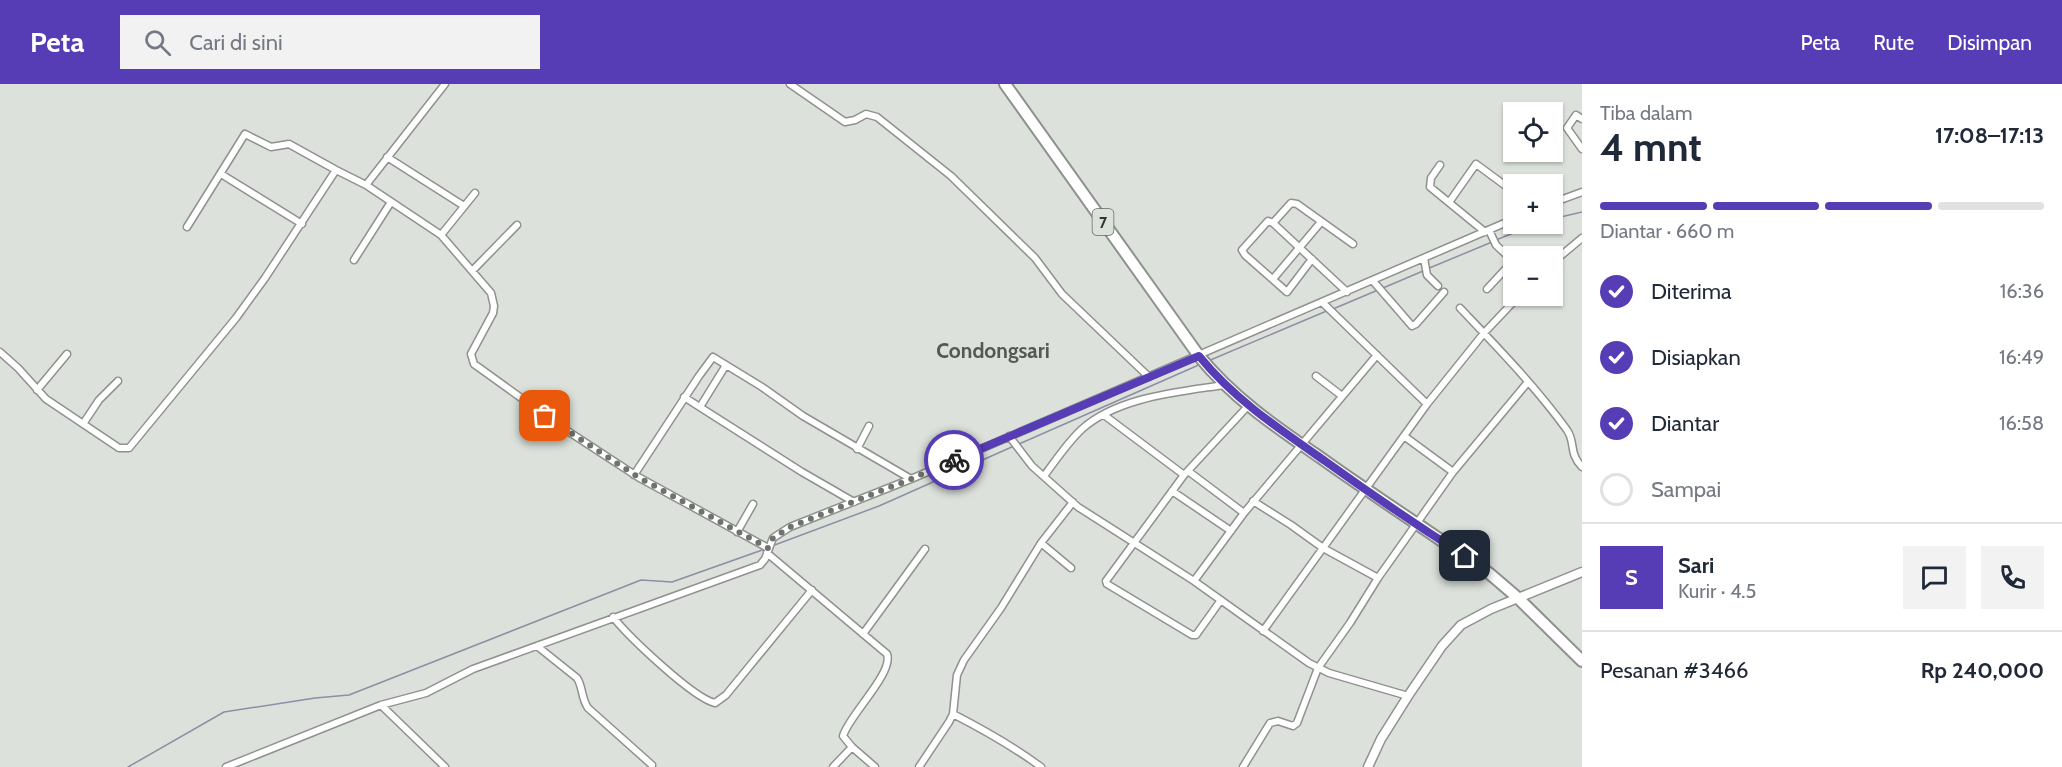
<!DOCTYPE html>
<html lang="id">
<meta charset="utf-8">
<style>
:root{--surface:#fff;--page:#f2f2f3;--text:#1f2937;--muted:#747a83;--line:#e0e1e3;--accent:#563db5}
body{margin:0;font-family:Cabin,sans-serif;background:var(--page);color:var(--text);height:100vh;display:flex;flex-direction:column;font-size:22px;white-space:nowrap}
*{box-sizing:border-box;margin:0}
p{font-size:20px;color:var(--muted)}
.icon{flex:none;width:33px;height:33px;fill:none;stroke:currentColor;stroke-width:2;stroke-linecap:round;stroke-linejoin:round}
.map{position:relative;flex:1;overflow:hidden}
.drawer{display:flex;flex-direction:column;background:var(--surface);width:480px}
.drawer>*{flex:none}
.controls{position:absolute;left:1503px;top:18px;display:grid;gap:12px}
.controls a{display:grid;place-items:center;width:60px;height:60px;border-radius:0px;background:var(--surface);box-shadow:0 2px 4px #0004;font-size:30px}
.pin{position:absolute;display:grid;place-items:center;width:51px;height:51px;color:#fff;margin:-26px;border-radius:12px;box-shadow:0 3px 9px #0006}
.courier{position:absolute;display:grid;place-items:center;width:60px;height:60px;margin:-30px;border:4px solid #563db5;border-radius:50%;background:#fff;color:#222;box-shadow:0 2px 8px #0007}
.summary em{font-style:normal;font-weight:700}
.summary div{display:flex;flex-direction:column-reverse}
.summary{display:flex;align-items:center;justify-content:space-between;height:102px;padding:0 18px}
h1{font-size:39px;font-weight:700;line-height:45px}
.bar{display:grid;grid-template-columns:repeat(4,1fr);gap:9px 6px;align-content:center;height:72px;padding:0 18px}
.bar i{height:8px;border-radius:4px;background:var(--line)}
.bar .active{background:var(--accent)}
.bar p{grid-column:span 4}
.line{display:flex;align-items:center;gap:15px;padding:0 18px;border-top:2px solid var(--line)}
.line div{flex:1}
.round{display:grid;place-items:center;flex:none;width:63px;height:63px;border-radius:0px;background:var(--page)}
ol{padding:0 18px;list-style:none}
li{display:flex;align-items:center;gap:18px;height:66px}
li p{margin-inline-start:auto}
li .icon{padding:6px;border-radius:50%;background:var(--accent);color:#fff;stroke-width:4}
li:last-child{color:var(--muted)}
li i{width:33px;height:33px;border:3px solid var(--line);border-radius:50%}
header{display:flex;align-items:center;gap:36px;box-sizing:border-box;height:84px;padding:0 30px;background:var(--accent);color:#fff}
header strong{font-size:28px}
nav{display:flex;gap:33px;margin-inline-start:auto;font-size:21px}
.search{width:420px;height:54px;background:var(--page);display:flex;align-items:center;gap:15px;box-sizing:border-box;padding:0 21px;border-radius:0px;color:var(--muted);font-size:22px}
main{display:flex;flex:1;min-height:0}
.map>svg:first-child{display:block}
.lines{fill:none;stroke-linecap:round;stroke-linejoin:round}
.stream{stroke:#8e8ea4;stroke-width:1.5}
.street-casing{stroke:#8d938c;stroke-width:9}
.secondary-casing{stroke:#8d938c;stroke-width:11}
.highway-casing{stroke:#8d938c;stroke-width:14}
.street{stroke:#fff;stroke-width:6}
.secondary{stroke:#fff;stroke-width:8}
.highway{stroke:#fff;stroke-width:10}
.done{stroke:#6f726e;stroke-width:6;stroke-dasharray:0 10.8}
.route{stroke:#563db5;stroke-width:8}
.labels{text-anchor:middle;stroke-width:6;stroke-linejoin:round;paint-order:stroke}
.shield{fill:#dce2db;stroke:#666a65;stroke-width:1.5}
.shield-label{font-size:16px;font-weight:bold;fill:#343633}
.quarter-label{font-size:21px;font-weight:bold;fill:#545953;stroke:#dce2db}
</style>
<header>
<strong>Peta</strong>
<div class="search"><svg class="icon" aria-label="search" viewBox="0 0 24 24"><circle cx="10" cy="10" r="6"/><path d="M15 15l6 6"/></svg>Cari di sini</div>
<nav><a>Peta</a><a>Rute</a><a>Disimpan</a></nav>
</header>
<main>
<div class="map">
<svg width="1582" height="683" viewBox="0 0 1582 683">
<rect width="100%" height="100%" fill="#dce2db"/>
<g class="lines">
<path class="stream" d="M1552,135L1582,128
M1496,156L1536,140
M1427,185L1492,158
M1383,204L1423,187
M1333,225L1378,206
M1208,277L1329,226
M1019,360L1201,280
M772,462L879,422L1014,362
M128,683L224,628L315,614L349,611L641,496L672,498L765,465"/>
<defs>
<path id="street" d="M790,0L845,38L855,36L866,30L877,33L951,92L1035,174L1062,210L1149,293
M1582,35L1576,31L1567,44L1582,65
M387,73L464,122
M1440,81L1431,94L1430,103L1485,148
M221,90L302,140
M366,101L445,0
M1450,117L1476,80L1514,108
M1552,119L1582,108
M1273,139L1347,208
M187,143L245,50L271,63L289,60L336,86
M1489,146L1496,161L1514,178
M441,151L475,109
M1424,174L1427,191L1438,202
M1312,175L1287,208L1245,171L1242,166L1268,137L1273,139L1291,119L1297,120L1353,160
M354,176L391,118
M1552,179L1582,154
M472,187L517,141
M1273,195L1321,138
M1373,197L1412,242L1416,240L1444,208
M1487,205L1513,177
M1323,219L1427,320
M1460,224C1497,263 1535,302 1567,346C1576,359 1568,368 1582,383
M0,268L18,284L46,315L119,364H129L236,234L265,194L336,86L366,101L441,151L491,209L494,222L493,229L471,270L474,280L563,344L638,393L768,464
M1316,292L1342,312
M37,306L67,270
M684,313L802,388L854,418
M700,323L726,281
M1104,331L1184,391
M83,340L99,316L118,297
M1009,352L1032,382L1078,423L1194,497L1309,579L1329,589L1408,612
M1404,352L1453,388
M857,365L869,342
M1188,387L1244,429
M634,391L699,292L713,273L762,303L803,332L911,395
M1044,392C1056,376 1067,359 1082,345C1118,313 1178,308 1224,301
M1172,407L1231,447
M1253,417L1291,441L1323,464L1378,494
M737,448L753,420
M1041,459L1071,484
M767,469L887,570C894,589 849,631 843,652L852,663L875,683
M1194,497L1244,429L1377,271
M1221,516L1196,551H1192L1107,500L1106,497L1184,391L1248,322
M613,533C629,553 693,614 715,619L726,611L812,506
M1263,547L1427,320L1484,249L1519,212
M863,550L925,465
M537,562L577,594C583,603 581,614 588,624L652,681
M381,621L445,683
M953,630C984,646 1013,662 1041,683
M226,683L381,621L426,609L473,585L760,481L765,475L773,454L790,443L911,395L1514,135
M833,683L852,663
M919,683L949,638L953,630L957,591L964,576L1001,524L1041,459L1073,418
M1243,683L1270,639L1278,637L1293,642L1297,639L1318,584L1350,539L1378,494L1453,388L1528,298"/>
<path id="secondary" d="M1368,683L1381,655L1408,612L1442,562L1461,541L1491,525L1582,488"/>
<path id="highway" d="M1005,0L1199,272C1233,314 1276,343 1321,374C1377,414 1435,451 1490,490L1518,514L1582,577"/>
</defs>
<use href="#street" class="street-casing"/>
<use href="#secondary" class="secondary-casing"/>
<use href="#highway" class="highway-casing"/>
<use href="#street" class="street"/>
<use href="#secondary" class="secondary"/>
<use href="#highway" class="highway"/>
</g>
<g class="lines">
<path class="done" d="M545,332L638,393L768,464L773,454L790,443L911,395L954,376"/>
<path class="route" d="M954,376L1199,272C1234,315 1279,345 1325,377C1371,410 1418,442 1465,472"/>
</g>
<g class="labels">
<rect class="shield" x="1092.5" y="125" width="21" height="26" rx="4.5"/>
<g class="shield-label">
<text x="1103" y="144">7</text>
</g>
<g class="quarter-label">
<text x="993" y="274">Condongsari</text>
</g>
</g>
</svg>
<div class="controls">
<a><svg class="icon" aria-label="locate" viewBox="0 0 24 24"><circle cx="12" cy="12" r="6"/><path d="M12 2v4M12 18v4M2 12h4M18 12h4"/></svg></a>
<a>+</a>
<a>−</a>
</div>
<div class="pin" style="left:545px;top:332px;background:#ea580c"><svg class="icon" aria-label="bag" viewBox="0 0 24 24"><path d="M5 8h14l-1 12H6zM9 8a3 3 0 0 1 6 0"/></svg></div>
<div class="pin" style="left:1465px;top:472px;background:#1f2937"><svg class="icon" aria-label="home" viewBox="0 0 24 24"><path d="M3 11l9-7 9 7M6 9v11h12V9"/></svg></div>
<div class="courier" style="left:954px;top:376px"><svg class="icon" aria-label="bike" viewBox="0 0 24 24"><circle cx="6" cy="16" r="4"/><circle cx="18" cy="16" r="4"/><path d="M6 16l4-8h5l3 8M10 8l3 8H6M13 5h3"/></svg></div>
</div>
<section class="drawer">
<div class="summary"><div><h1>4 mnt</h1><p>Tiba dalam</p></div><em>17:08–17:13</em></div>
<div class="bar"><i class="active"></i><i class="active"></i><i class="active"></i><i></i><p>Diantar · 660 m</p></div>
<ol>
<li><svg class="icon" aria-label="check" viewBox="0 0 24 24"><path d="M5 12l5 5 9-10"/></svg>Diterima<p>16:36</p></li>
<li><svg class="icon" aria-label="check" viewBox="0 0 24 24"><path d="M5 12l5 5 9-10"/></svg>Disiapkan<p>16:49</p></li>
<li><svg class="icon" aria-label="check" viewBox="0 0 24 24"><path d="M5 12l5 5 9-10"/></svg>Diantar<p>16:58</p></li>
<li><i></i>Sampai</li>
</ol>
<div class="line" style="height:108px"><b class="round" style="background:var(--accent);color:#fff">S</b><div><b>Sari</b><p>Kurir · 4.5</p></div><a class="round"><svg class="icon" aria-label="chat" viewBox="0 0 24 24"><path d="M4 5h16v11H9l-5 4z"/></svg></a><a class="round"><svg class="icon" aria-label="phone" viewBox="0 0 24 24"><path d="M5 4h4l2 5-3 2q2 4 5 5l2-3 5 2v4C11 20 4 13 5 4z"/></svg></a></div>
<div class="line" style="height:78px"><div>Pesanan #3466</div><b>Rp 240,000</b></div>
</section>
</main>
